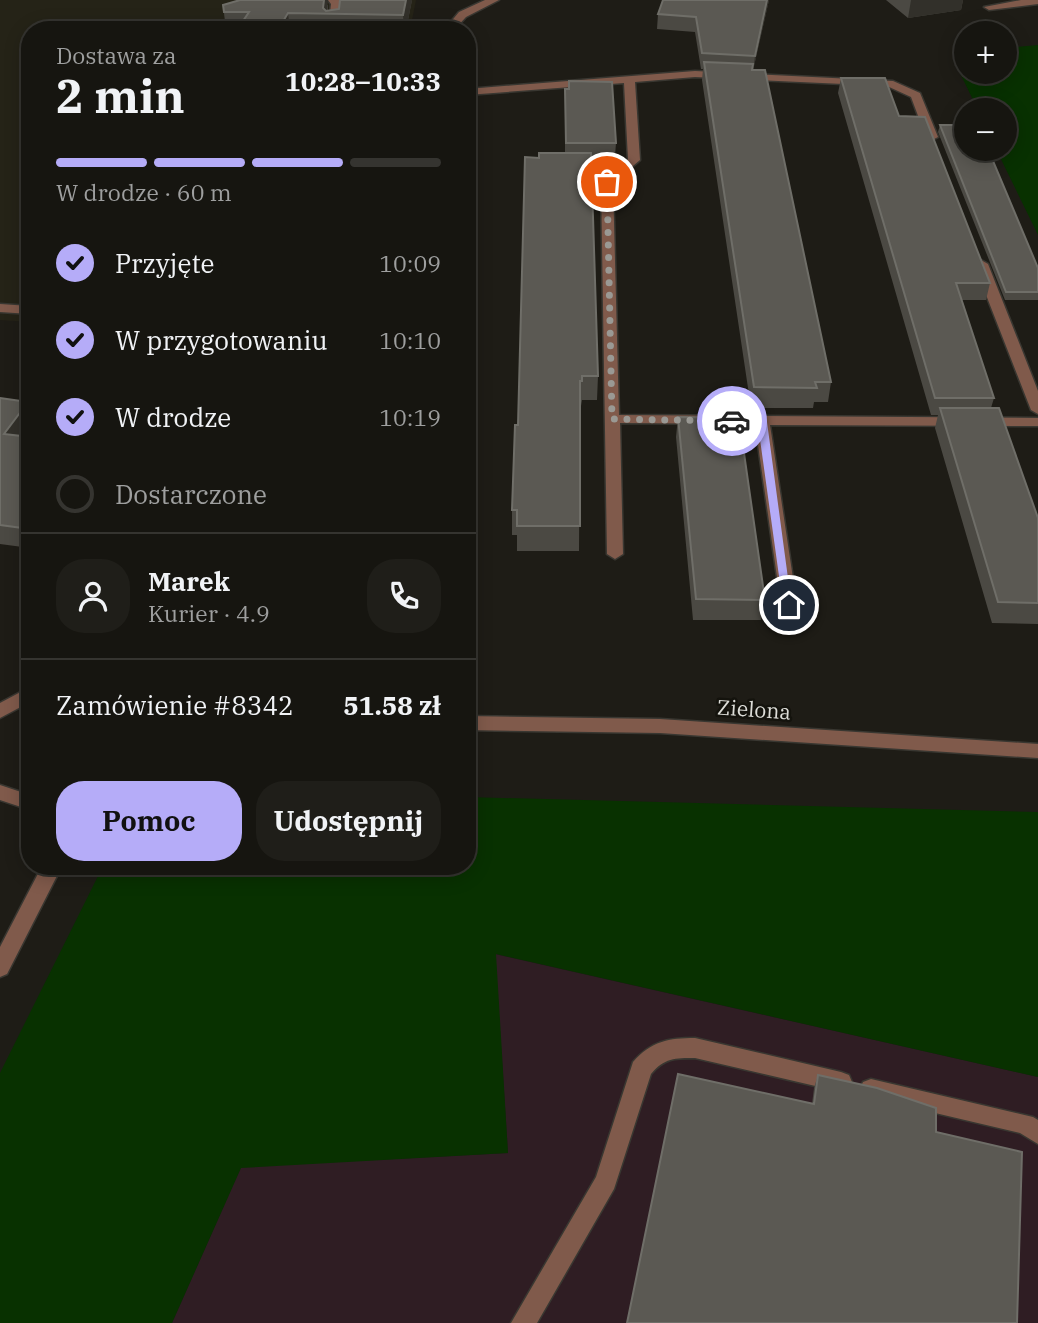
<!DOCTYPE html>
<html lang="pl">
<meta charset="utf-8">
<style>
:root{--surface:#161510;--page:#1f1e19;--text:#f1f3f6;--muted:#9e9f9f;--line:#353430;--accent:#b5acf8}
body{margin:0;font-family:"IBM Plex Serif",serif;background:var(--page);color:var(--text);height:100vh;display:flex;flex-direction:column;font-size:26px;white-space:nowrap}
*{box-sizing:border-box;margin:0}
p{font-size:23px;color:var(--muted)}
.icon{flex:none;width:38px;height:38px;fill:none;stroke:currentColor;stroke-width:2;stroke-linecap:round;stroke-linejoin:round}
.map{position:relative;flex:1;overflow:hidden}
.sheet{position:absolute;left:21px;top:21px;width:455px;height:854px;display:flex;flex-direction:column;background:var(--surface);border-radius:28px;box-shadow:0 4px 18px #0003,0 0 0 2px var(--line)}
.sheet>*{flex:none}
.controls{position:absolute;left:954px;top:21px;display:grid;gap:14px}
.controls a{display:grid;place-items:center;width:63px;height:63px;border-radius:50%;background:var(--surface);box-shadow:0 4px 18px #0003,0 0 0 2px var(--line);font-size:35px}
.pin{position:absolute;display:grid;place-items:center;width:60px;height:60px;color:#fff;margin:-30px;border:4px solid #fff;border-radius:50%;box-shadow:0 2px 7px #0007}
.courier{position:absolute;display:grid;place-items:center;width:70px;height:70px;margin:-35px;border:5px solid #b5acf8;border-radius:50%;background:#fff;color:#222;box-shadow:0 2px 9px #0007}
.overview em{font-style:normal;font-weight:800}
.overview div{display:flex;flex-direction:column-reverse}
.overview{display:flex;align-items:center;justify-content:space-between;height:119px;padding:0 35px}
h1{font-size:46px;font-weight:800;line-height:52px}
.bar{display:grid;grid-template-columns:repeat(4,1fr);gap:10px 7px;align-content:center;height:84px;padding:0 35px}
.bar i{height:9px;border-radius:5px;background:var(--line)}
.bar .selected{background:var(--accent)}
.bar p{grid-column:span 4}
.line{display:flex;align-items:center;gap:18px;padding:0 35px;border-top:2px solid var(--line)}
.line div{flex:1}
.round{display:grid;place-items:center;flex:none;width:74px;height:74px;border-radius:28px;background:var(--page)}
ol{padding:0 35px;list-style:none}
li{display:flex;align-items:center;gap:21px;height:77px}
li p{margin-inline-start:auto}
li .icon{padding:7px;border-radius:50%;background:var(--accent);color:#111;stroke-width:4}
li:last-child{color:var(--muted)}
li i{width:38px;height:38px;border:4px solid var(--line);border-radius:50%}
.primary-button{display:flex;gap:14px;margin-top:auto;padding:14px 35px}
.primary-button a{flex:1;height:80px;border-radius:28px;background:var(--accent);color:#111;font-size:28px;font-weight:800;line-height:80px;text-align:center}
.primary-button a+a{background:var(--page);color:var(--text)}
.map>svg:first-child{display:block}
.commercial{fill:#2f1d23}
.built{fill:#252317}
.green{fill:#083100}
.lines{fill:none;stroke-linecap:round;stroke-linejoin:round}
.minor-casing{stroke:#393731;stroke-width:3}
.minor{fill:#805a4b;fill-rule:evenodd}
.wall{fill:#4b4943}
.shaded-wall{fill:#32302a}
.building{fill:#5b5953;stroke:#6f6e68;stroke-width:2}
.route{fill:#b5acf8}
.done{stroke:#9a9994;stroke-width:7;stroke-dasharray:0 12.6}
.labels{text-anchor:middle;stroke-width:5;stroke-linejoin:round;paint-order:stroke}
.street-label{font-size:21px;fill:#ddddd8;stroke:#14130d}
</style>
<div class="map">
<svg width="1038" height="1323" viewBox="0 0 1038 1323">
<rect width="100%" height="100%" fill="#1e1c16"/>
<path class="commercial" d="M495,954L1038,1077V1323H172L241,1167L508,1153Z"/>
<path class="built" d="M0,0H416L410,30H30V322L0,320Z"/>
<path class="green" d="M1038,45V235L996,149H1004V110H978L957,67L966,62V72H1004L1005,48Z
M467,797L1038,812V1077L496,954L508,1153L241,1168L172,1323H0V1073L103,866H467Z"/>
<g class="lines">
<defs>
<path id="minor" d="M328,0H339L341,3L338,30H328L331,4Z
M485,0H499L466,17L454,30H444L459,12Z
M1021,0H1038V4L989,10L984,7Z
M695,71L893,81L920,93L938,137L932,140L926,137L911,97L887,86L695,77L635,82L640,160L613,183L619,415L1038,418V426L770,425L797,605L789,611L781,605L755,424L620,423L623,554L615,559L607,554L601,182L628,159L624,83L467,95V89Z
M981,260L988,264L1038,391V414L1031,410L974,264Z
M0,304L30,306V314L0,312Z
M30,687V702L0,718V703Z
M467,716L660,719L1038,744V758L660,733L467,730Z
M0,785L30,795V810L0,800Z
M42,866H62L7,974L0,977V947Z
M695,1038L841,1072L849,1075L852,1082L849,1089L841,1092L695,1058C675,1058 664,1058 651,1074L614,1189L537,1323H511L596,1177L633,1062C651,1041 669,1038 695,1038Z
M871,1079L1033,1117L1038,1120V1144L1020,1133L863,1096L860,1089L863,1082Z"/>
</defs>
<use href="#minor" class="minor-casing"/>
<use href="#minor" class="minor"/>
</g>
<path class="wall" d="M412,0L406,30H226L223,5H328V11Z
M663,0H769L753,70L831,382L828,402H814L813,408H751L702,80L703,69H701L695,32L657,29L658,14Z
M886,0H963L961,10L908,18Z
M841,78L990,283L986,300H962L994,398L991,408L1038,518V624L992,623L935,428L938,415H931L838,93Z
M565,89L616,143L615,156H591L598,376L597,400H582L581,406H580L579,551H517V535H512V510L539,158L565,153Z
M940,125L1038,268V300H1005L938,132Z
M0,398L28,402L30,407V427L23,436L30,437V548L0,544Z
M678,417L765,600L761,620H693L676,437Z
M818,1075L936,1132L812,1104L814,1088Z"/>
<path class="shaded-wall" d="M324,0H328L327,14L323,8Z
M406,0H412L406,30H404L403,15Z
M767,0H769L753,71L755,56Z
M911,0H963L961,10L908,18Z
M288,13L290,30H278Z
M28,402L30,407V427L10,454L4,434Z"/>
<path class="building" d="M240,0H324L323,8L326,11L339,9L340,0H406L403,15L288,13L278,30H237L249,12H224L223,5Z
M663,0H767L755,56L702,53L696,17L658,14Z
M704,62L753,64L752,70H765L831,382H815L817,388L754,387Z
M841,78H885L899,116L925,117L990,283H956L994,398H935Z
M569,81L612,82L616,143H566L565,89H569Z
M940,125H966V149H988L1038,268V292H1006Z
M539,153H591L598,376H582V381H580V526H517V510H512L515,425H518L525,157L539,158Z
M0,398L28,402L4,434L30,437V529L0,525Z
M940,408H999L1038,518V603L998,602Z
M678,417L739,418L765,600L696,599Z
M678,1074L814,1104L818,1075L877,1088L936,1108V1132L1022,1152L1017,1323H627Z"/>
<path class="route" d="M729,419H762L767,422L792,608H785L783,605L758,425L732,424L728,421Z"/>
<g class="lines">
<path class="done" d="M607,182L612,419L732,421"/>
</g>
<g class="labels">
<g class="street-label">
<text transform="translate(754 710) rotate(4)" y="7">Zielona</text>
</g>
</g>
</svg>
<div class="controls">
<a>+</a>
<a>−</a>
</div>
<div class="pin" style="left:607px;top:182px;background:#ea580c"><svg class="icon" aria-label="bag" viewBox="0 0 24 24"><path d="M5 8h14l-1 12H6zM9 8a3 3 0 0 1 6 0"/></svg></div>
<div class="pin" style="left:789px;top:605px;background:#1f2937"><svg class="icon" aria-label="home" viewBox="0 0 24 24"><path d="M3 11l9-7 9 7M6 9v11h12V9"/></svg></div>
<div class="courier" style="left:732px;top:421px"><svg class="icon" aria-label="car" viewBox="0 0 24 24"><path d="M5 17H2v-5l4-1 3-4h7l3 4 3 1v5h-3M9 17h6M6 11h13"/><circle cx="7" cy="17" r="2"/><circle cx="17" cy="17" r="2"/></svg></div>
<section class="sheet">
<div class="overview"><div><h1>2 min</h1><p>Dostawa za</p></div><em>10:28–10:33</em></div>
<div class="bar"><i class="selected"></i><i class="selected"></i><i class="selected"></i><i></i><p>W drodze · 60 m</p></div>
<ol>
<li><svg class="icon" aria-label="check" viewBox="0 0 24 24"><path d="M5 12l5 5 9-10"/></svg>Przyjęte<p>10:09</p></li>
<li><svg class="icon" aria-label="check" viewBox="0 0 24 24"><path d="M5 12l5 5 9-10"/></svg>W przygotowaniu<p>10:10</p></li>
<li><svg class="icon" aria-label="check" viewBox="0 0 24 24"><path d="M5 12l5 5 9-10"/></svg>W drodze<p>10:19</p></li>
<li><i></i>Dostarczone</li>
</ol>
<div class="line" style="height:126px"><a class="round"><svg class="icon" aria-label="person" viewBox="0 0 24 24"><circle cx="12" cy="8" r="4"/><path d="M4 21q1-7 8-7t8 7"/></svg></a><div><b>Marek</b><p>Kurier · 4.9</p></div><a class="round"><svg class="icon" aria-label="phone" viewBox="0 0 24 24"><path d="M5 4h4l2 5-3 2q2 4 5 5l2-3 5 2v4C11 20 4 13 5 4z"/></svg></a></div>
<div class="line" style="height:91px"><div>Zamówienie #8342</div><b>51.58 zł</b></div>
<div class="primary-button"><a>Pomoc</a><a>Udostępnij</a></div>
</section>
</div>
